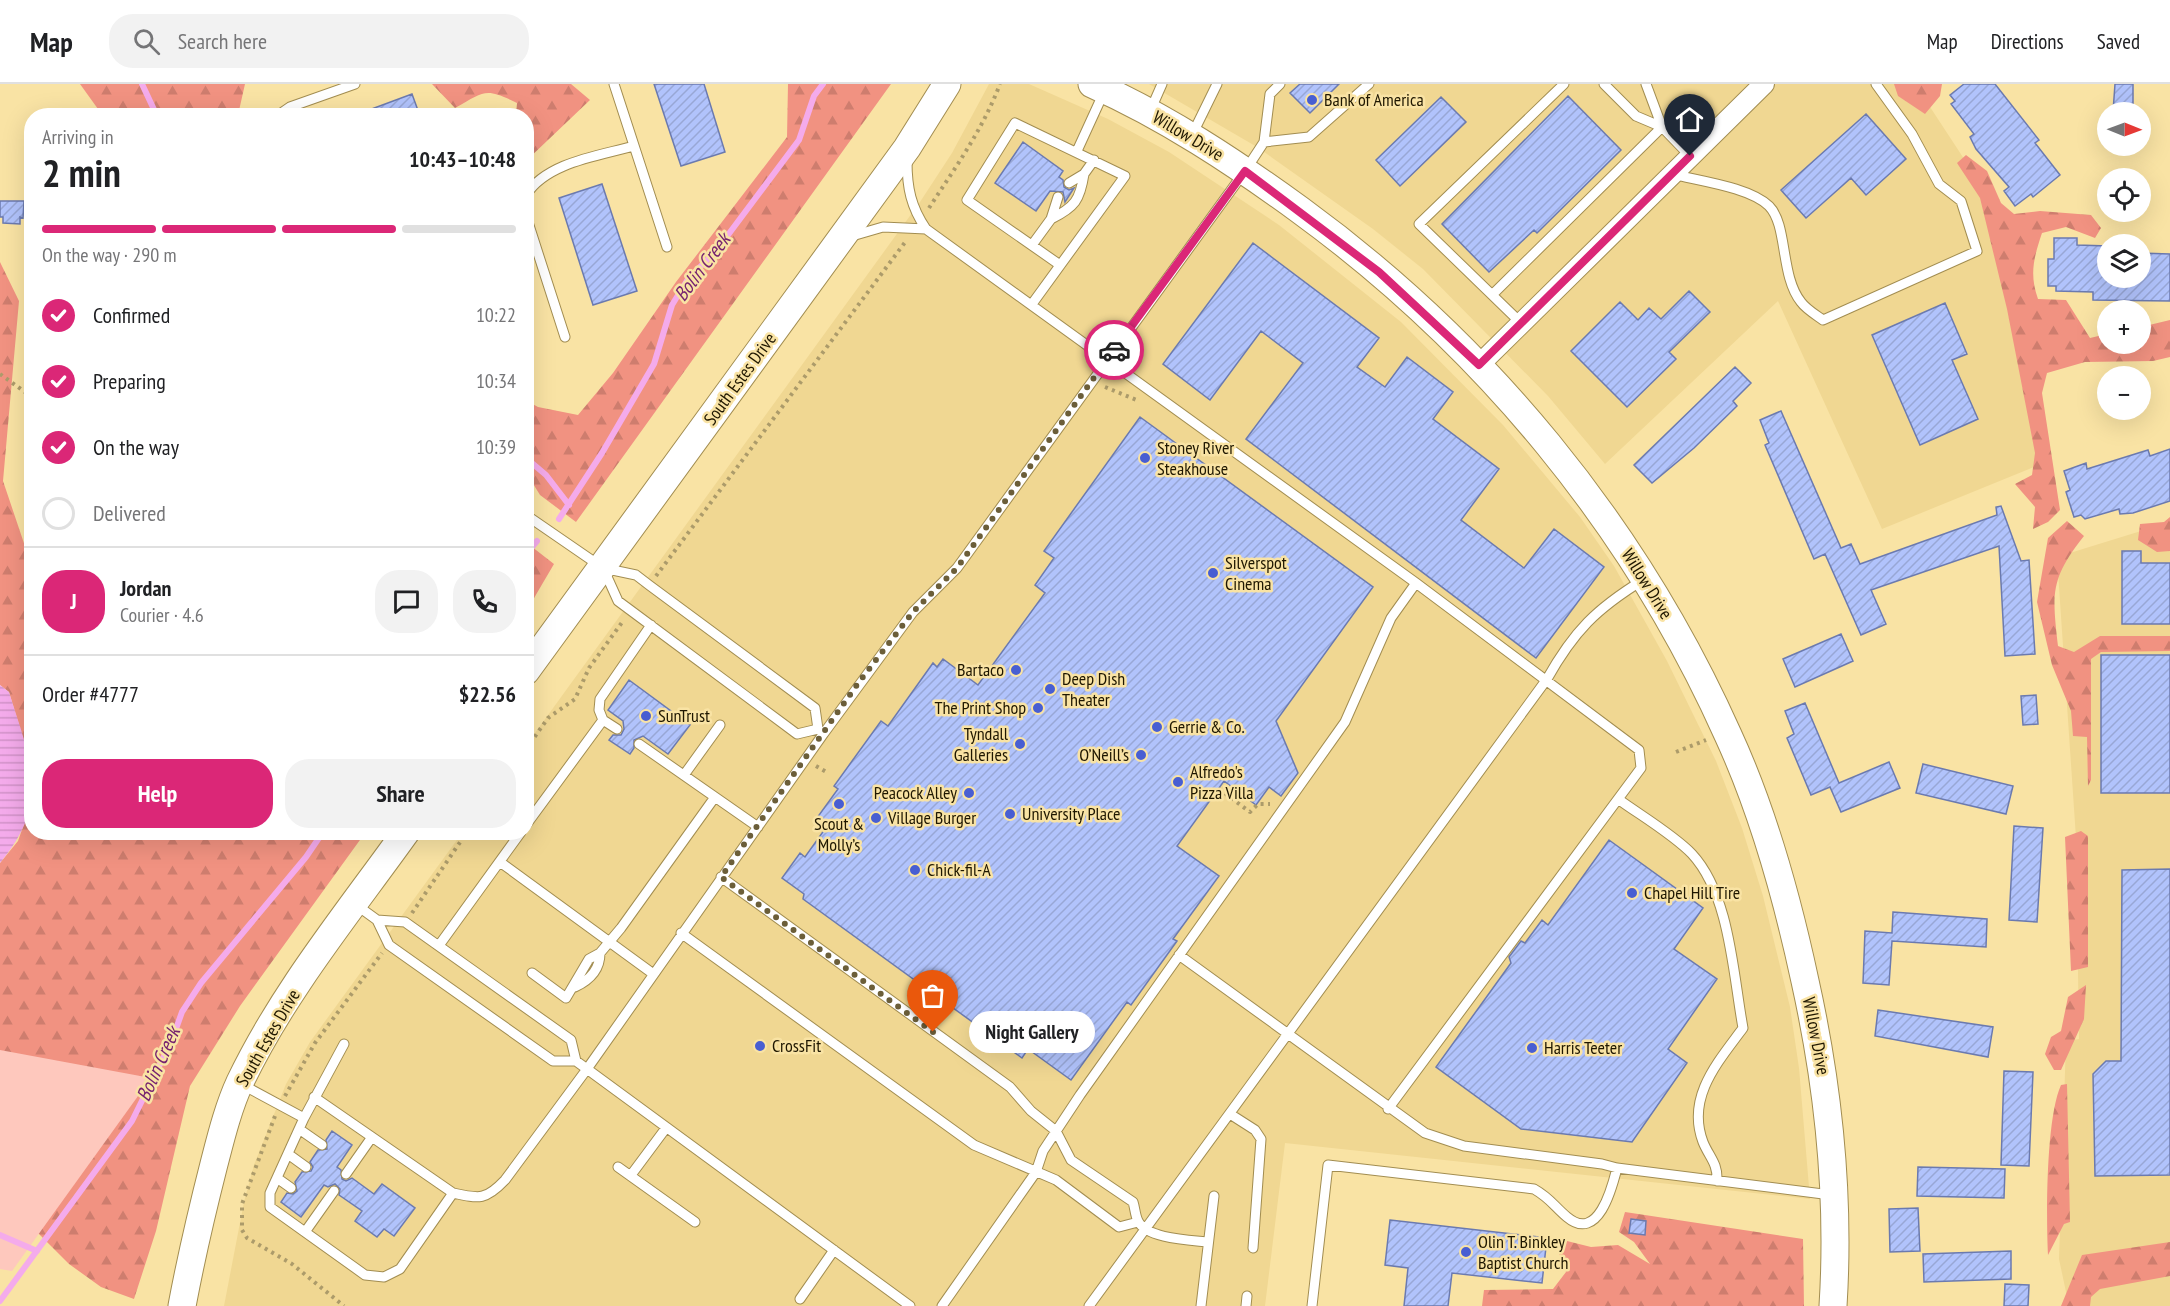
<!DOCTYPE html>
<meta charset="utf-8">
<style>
:root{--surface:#fff;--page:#f2f2f2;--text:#202124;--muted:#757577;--line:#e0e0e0;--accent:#db2777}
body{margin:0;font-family:"PT Sans Narrow",sans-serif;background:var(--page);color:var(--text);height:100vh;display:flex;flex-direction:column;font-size:22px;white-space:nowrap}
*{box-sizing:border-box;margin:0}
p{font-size:20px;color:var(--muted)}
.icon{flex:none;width:33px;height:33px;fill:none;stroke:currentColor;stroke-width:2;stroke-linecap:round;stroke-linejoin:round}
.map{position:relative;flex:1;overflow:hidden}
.drawer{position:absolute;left:24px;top:24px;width:510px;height:732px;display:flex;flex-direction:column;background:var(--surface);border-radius:24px;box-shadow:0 6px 24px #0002}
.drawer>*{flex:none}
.needle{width:39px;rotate:91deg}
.fabs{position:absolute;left:2097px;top:18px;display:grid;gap:12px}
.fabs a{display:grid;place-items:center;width:54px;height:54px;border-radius:50%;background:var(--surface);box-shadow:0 6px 24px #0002;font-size:30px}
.pin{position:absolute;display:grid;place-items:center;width:51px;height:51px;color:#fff;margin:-62px -26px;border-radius:50% 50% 50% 0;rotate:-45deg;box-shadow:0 0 6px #0007}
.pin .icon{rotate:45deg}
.courier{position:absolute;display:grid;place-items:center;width:60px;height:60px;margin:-30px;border:4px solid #db2777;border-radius:50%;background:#fff;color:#222;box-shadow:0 2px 8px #0007}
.bubble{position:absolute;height:42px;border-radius:21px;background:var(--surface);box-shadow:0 6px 24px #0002;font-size:20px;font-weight:800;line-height:42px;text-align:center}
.headline em{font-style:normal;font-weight:800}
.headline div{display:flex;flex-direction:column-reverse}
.headline{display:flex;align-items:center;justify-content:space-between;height:102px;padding:0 18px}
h1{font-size:39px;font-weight:800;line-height:45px}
.bar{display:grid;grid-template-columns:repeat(4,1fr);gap:9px 6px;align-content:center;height:72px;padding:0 18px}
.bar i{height:8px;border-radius:4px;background:var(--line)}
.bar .on{background:var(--accent)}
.bar p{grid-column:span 4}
.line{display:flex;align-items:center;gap:15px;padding:0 18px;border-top:2px solid var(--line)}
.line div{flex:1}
.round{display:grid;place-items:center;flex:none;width:63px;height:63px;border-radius:24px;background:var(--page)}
ol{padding:0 18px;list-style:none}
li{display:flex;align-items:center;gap:18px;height:66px}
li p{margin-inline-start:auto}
li .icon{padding:6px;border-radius:50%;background:var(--accent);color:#fff;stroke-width:4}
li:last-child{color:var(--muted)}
li i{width:33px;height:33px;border:3px solid var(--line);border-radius:50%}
.action{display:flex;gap:12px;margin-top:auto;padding:12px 18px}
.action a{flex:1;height:69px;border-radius:24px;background:var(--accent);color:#fff;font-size:24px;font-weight:800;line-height:69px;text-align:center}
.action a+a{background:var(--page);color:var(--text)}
header{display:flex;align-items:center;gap:36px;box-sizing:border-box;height:84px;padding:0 30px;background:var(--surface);border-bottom:2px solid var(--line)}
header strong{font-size:28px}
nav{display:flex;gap:33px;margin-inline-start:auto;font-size:21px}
.search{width:420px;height:54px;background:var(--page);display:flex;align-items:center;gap:15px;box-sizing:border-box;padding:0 21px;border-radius:24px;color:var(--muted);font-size:22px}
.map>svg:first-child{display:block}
.built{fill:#f0d792}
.forest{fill:url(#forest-firs)}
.park{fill:#fec8bd}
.water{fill:url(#water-rules)}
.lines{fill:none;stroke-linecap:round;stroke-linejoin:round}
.stream{stroke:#f4abeb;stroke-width:6}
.building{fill:url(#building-hatch);stroke:#6b7aaf;stroke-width:1.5}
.lane-casing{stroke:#a28d51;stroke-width:11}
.street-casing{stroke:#a28d51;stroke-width:22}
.secondary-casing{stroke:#a28d51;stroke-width:29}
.path{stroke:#ac9b6a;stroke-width:4;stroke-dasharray:3 4.5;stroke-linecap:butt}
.lane{stroke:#fff;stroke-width:9}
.street{stroke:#fff;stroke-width:20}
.secondary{stroke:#fff;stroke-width:27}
.done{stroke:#6b5e39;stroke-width:6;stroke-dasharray:0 10.8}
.route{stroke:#db2777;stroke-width:8}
.poi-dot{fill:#485ed2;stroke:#f9e3a4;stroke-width:2}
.labels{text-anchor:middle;stroke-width:5;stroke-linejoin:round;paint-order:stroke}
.poi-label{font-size:18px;fill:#1f1700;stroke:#f9e3a4;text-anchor:start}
.street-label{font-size:18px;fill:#1f1700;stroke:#f9e3a4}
.water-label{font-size:20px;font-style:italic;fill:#762370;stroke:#f9e3a4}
</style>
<header>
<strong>Map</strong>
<div class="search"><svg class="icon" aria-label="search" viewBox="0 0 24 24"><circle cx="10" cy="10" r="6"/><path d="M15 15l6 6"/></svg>Search here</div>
<nav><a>Map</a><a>Directions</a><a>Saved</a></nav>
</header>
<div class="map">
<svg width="2170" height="1222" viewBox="0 0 2170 1222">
<defs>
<pattern id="forest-firs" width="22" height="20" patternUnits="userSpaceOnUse" patternTransform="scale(1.5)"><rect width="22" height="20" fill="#f19281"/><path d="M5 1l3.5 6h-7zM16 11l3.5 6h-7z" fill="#ce7d6e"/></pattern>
<pattern id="water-rules" width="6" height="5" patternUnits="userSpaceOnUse" patternTransform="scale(1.5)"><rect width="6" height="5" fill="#f4abeb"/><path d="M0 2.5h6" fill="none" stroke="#d192c8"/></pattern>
<pattern id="building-hatch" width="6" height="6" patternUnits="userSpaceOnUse" patternTransform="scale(1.5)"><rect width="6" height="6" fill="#b1c3fc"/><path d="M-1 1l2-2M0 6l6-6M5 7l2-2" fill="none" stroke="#98a7d6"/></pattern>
</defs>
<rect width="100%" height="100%" fill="#f9e3a4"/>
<path class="built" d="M989,0H1029L1108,35L1169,68L1279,141L1401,238L1503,341L1580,433L1614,482L1667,577L1716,677L1742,744L1763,812L1790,923L1799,984L1810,1115L1285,1059L1265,1222H224L244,1118L254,1081L286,1000L310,958L462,749L526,748L527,660L920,118L952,69Z
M1149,0H1915L1989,113L2046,378L1882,445L1778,217L1605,380L1548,312L1423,185L1373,145L1257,63Z
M2170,438V1222H2069L2059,1175L2066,957L2079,955L2076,754L2057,473Z"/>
<path class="forest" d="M80,0H245L238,31L103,32Z
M432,0H571L590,16L527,76L526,32L516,31L517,19C485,3 485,7 455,24Z
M788,0H891L576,438L540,411L527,390V317L538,323L578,331L613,289L676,198L787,53Z
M1894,0H1942L1940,12L1925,30L1898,12Z
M1966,71L1987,87L2001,119L2014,130L2040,127L2091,131L2101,144L2095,154L2066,143L2042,149C2034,173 2029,190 2038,215L2066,216L2090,254L2107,250L2108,260H2140L2141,243L2170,236V273L2153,277L2085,278L2047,289L2042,309L2060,426L2048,438L2033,445L2035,423L2015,400L2032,391L2035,369L2007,225L1980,114L1957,79Z
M0,178L19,217L3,397L31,480V681L9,608L0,601Z
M2170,433V467L2157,468L2138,456L2140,440L2164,438Z
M2067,437L2084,452C2050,495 2052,509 2058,562L2074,568L2100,552H2170V567L2101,568L2091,575V696L2088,702L2087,653L2073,652L2071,627L2052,581L2037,518L2048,454Z
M527,459L554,480L527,526Z
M31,720L32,748L365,749L240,922L190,1002L156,1147L134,1215L101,1203L69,1180L22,1133L0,1155V779L18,757Z
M2081,747L2088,752V883L2071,887L2065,753Z
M2086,901L2084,935L2061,986H2054L2045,970L2051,953L2061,947L2068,913Z
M2067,1000L2070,1138L2064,1140L2048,1171C2046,1132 2046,1034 2061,1001Z
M1625,1128L1803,1155L1804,1222H1482L1484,1206L1553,1205L1566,1188L1559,1169L1567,1157L1591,1163L1618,1161L1650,1180L1634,1158L1619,1148Z
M2170,1158V1192L2100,1205L2091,1213L2090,1222H2061L2082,1171Z"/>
<path class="park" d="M0,966L151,994L12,1187L0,1185Z"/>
<path class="water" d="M0,601L9,608C30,676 52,717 0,779Z"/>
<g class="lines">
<path class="stream" d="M142,0L157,32
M526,374L546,391L569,421
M559,435L602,369L654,280L672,221L688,195L716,167L799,56L814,12L823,0
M526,470L537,457
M0,1151L37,1167
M0,1217L132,1037L172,956L182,928L201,899L306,773L323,748"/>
</g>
<path class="building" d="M654,0H704L725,68L681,82Z
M1300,0H1339L1310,29L1290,9Z
M1964,0H1995L2039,56L2035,59L2060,91L2033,113L2031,110L2015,122L2004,107L2009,103L1976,65L1970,53L1974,50L1951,20L1955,17L1950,11Z
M2115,0H2133V28H2113Z
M412,10L420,32H358V30Z
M1568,12L1621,66L1537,149L1534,146L1489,188L1442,140Z
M1441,13L1466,38L1400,102L1376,76Z
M1866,30L1906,75L1866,111L1851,94L1806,134L1781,106Z
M1023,58L1063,87L1059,93L1063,96L1064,103L1069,106L1074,104L1065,118L1063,108L1050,107L1036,127L995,99Z
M602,100L637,207L593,221L559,114Z
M0,117H24L23,134L20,133V140L3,139V133H0Z
M2054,154H2077V161L2108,162V194H2140V169L2170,170V217L2093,216V208L2056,207V202H2048V175H2054Z
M1253,159L1379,254L1357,283L1385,303L1407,273L1453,308L1433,335L1499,385L1461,436L1524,484L1554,445L1604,483L1536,574L1246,355L1303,279L1261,247L1210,316L1163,280Z
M1689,207L1710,228L1669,268L1676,275L1627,323L1571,267L1620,218L1638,236L1649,224L1661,235Z
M1945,219L1967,270L1952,276L1978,335L1920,361L1872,251Z
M1735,283L1751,299L1733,317L1737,322L1694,364L1652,399L1634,381Z
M1781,327L1841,464L1851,460L1860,480L1997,431L1996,423L2001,422L2021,477L2029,476L2035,570L2005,572L1999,462L1871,506L1886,540L1861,551L1825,470L1814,475L1765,361L1769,359L1760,336Z
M1140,333L1373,503L1276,637L1298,689L1281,712L1269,703L1256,721L1224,697L1177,762L1219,792L1173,855L1177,857L1131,921L1127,918L1071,996L1028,965L1022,974L803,815L804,810L782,794L800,769L805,773L825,745L814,738L838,705L834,702L881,637L888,642L933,579L937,583L943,575L978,601L1045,509L1035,501L1054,474L1044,467Z
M2170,365V417L2133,429L2120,430L2119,425L2085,435L2081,431L2074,433L2066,408L2070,406L2064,387L2086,379L2087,385L2148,366L2150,372Z
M2122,467H2141V479H2170V540H2122Z
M1841,550L1853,577L1795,603L1783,575Z
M2101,571H2170V709H2101Z
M629,596L690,641L668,670L643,652L634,656V664L630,670L609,656L613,651H621L624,645L623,637L608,626Z
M2036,611L2038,640L2023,641L2021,612Z
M1805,619L1839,699L1889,678L1900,704L1841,728L1830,703L1811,711L1787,654L1794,650L1785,627Z
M1923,680L2013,702L2006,730L1916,709Z
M2014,742L2043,744L2037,838L2009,836Z
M1609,756L1703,824L1674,865L1717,895L1668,965L1687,979L1632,1058L1521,1045L1436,983L1511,879L1509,873L1521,857L1525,859L1542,836L1548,841Z
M2170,785V1091L2095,1092L2093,990L2106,977H2121L2122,786Z
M1893,828L1987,835L1986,863L1892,857L1889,901L1863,899L1865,847L1892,849Z
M1878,926L1993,943L1988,973L1875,952Z
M2004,987L2033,988L2029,1082L2001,1081Z
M332,1047L352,1061L337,1083L341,1086L342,1095L346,1097L352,1094L374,1110L382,1100L415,1124L394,1152L384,1145L377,1153L355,1137L362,1127L339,1111L340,1105L335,1100L328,1103L324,1101L301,1133L281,1118L287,1109L293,1110L297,1107L295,1098L302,1088L311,1087L313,1083L310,1078L318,1066L327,1065L326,1056Z
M1918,1083L2005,1085L2004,1114L1917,1112Z
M1918,1124L1920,1167L1890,1168L1889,1125Z
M1631,1135L1646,1137L1645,1151L1629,1149Z
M1390,1136L1547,1154L1542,1199L1452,1189L1448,1222H1404L1408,1184L1385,1181Z
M2011,1167V1195L1924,1198L1923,1170Z
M2005,1200L2029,1201L2028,1222H2004Z"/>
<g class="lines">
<defs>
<path id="lane" d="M614,0L667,163
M1646,0L1662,43L1690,72
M1151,25L1162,0
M277,32L290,23L355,0
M1192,51L1217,0
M1264,58L1309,53L1369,0
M1077,67L1104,8
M907,77C907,104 911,123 926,145L1416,499L1639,666L1641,684L1388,1025
M1672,90C1699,97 1749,103 1769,122C1788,141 1780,192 1801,218C1806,225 1816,231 1823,236L1977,167L1961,117L1939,100L1912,50L1876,0
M1069,99L1084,90L1094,76
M526,111C547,78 599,72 634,62
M526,132L565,253
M1051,135C1075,123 1080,116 1084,90
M852,152L883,143L926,145
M1032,161L1051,135L1058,113
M1493,210L1662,43L1636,32L1604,0
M1032,220L1125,92L1015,39L967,116L1060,181
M1521,239L1419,140L1564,0
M526,431L603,484L636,491L649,501L815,624L818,645
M604,486L618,517L797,650L818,645L824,649L913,528L957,484L1245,87L1264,58L1270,10L1280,0
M603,636L617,645
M824,649L587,985L910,1222
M639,660L758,743
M684,691L720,641
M1618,715C1640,731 1674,751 1692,770C1730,811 1733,890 1743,944C1718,978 1686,1013 1703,1058C1709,1073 1718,1079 1717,1097
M526,741L603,636L599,626L600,615L651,541
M500,778L652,889
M721,793L1010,1003L1031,1027L1056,1047L1071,1076L1133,1118C1135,1124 1135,1131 1138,1137C1147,1155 1190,1156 1208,1158
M355,820L377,836L389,861L553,977H576
M681,849L974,1061L1056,1096L1119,1143L1138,1138
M440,860L521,748
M1179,871L1425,1049L1464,1062L1602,1080L1617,1084L1831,1111
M532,889L566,914L589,875L600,869L621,844L715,713
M575,903C590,896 600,886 600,869
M241,1000L304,1034L344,960
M314,1013L453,1109C480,1115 486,1116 505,1096L587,985L576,977L571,956L405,838L377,836
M1230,1030L1255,1046L1261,1055L1253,1164
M304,1034L270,1109V1123L365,1191L384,1193L400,1185L453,1109
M299,1045L322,1061
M288,1070L306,1083
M618,1083L695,1138
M346,1090L372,1053
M631,1091L666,1044
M277,1094L291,1104
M305,1148L334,1107
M800,1215L834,1166
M942,1222L1036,1088L1043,1067L1080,1011L1345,638L1391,534L1416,499
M1089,1222L1547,595C1574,547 1596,525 1643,496
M1201,1222L1214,1112
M1246,1222L1247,1212
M1312,1222L1328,1081L1534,1105C1550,1114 1554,1122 1567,1133C1598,1159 1612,1104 1617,1084"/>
<path id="street" d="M1479,281L1764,0"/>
<path id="secondary" d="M1092,0C1166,33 1234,78 1300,126C1485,261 1634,441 1728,651C1764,729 1787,813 1805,897C1829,1005 1840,1111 1833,1222
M526,587L907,64L947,0
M182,1222C191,1174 202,1127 214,1080C221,1053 228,1024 240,998C283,908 348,829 406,748"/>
</defs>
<use href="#lane" class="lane-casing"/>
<use href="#street" class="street-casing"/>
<use href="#secondary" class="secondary-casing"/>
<path class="path" d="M929,124C955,84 983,45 1000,0
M0,290L32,313
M1105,303L1139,317
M656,492L906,157
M526,665L548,634L575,615L589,584L623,537
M1676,668L1706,656
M816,682L828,689
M1219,705L1250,728L1258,720H1270
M412,829L467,748
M285,1012L315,959L382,869
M275,1032L242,1120V1146L247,1154L292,1180L344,1222"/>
<use href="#lane" class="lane"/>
<use href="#street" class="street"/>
<use href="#secondary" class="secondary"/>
</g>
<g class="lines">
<path class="done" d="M933,948L721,793L859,598L913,528L957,484L1114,266"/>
<path class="route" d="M1114,266L1245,87L1379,188L1479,281L1690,72"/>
</g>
<g class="poi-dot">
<circle cx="1312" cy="16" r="6"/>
<circle cx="1145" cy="374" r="6"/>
<circle cx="1213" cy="489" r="6"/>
<circle cx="1016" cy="586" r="6"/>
<circle cx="1050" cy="605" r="6"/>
<circle cx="1038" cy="624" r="6"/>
<circle cx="646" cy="632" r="6"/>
<circle cx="1157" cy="643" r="6"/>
<circle cx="1020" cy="660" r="6"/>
<circle cx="1141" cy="671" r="6"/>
<circle cx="1178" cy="698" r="6"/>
<circle cx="969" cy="709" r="6"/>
<circle cx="839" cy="720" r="6"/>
<circle cx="1010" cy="730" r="6"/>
<circle cx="876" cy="734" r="6"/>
<circle cx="915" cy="786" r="6"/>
<circle cx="1632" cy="809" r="6"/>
<circle cx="760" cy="962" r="6"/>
<circle cx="1532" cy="964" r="6"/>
<circle cx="1466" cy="1168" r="6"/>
</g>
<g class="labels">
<g class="poi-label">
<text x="1324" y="22">Bank of America</text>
<text x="1157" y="370">Stoney River<tspan x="1157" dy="21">Steakhouse</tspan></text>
<text x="1225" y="485">Silverspot<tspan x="1225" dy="21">Cinema</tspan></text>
<text x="1004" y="592" text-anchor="end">Bartaco</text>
<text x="1062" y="601">Deep Dish<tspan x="1062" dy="21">Theater</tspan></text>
<text x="1026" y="630" text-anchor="end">The Print Shop</text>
<text x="658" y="638">SunTrust</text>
<text x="1169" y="649">Gerrie &amp; Co.</text>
<text x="1008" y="656" text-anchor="end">Tyndall<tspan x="1008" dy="21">Galleries</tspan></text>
<text x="1129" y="677" text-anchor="end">O’Neill’s</text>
<text x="1190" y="694">Alfredo's<tspan x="1190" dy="21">Pizza Villa</tspan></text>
<text x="957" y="715" text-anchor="end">Peacock Alley</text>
<text x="1022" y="736">University Place</text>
<text x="888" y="740">Village Burger</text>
<text x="839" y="746" text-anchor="middle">Scout &amp;<tspan x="839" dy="21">Molly’s</tspan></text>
<text x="927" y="792">Chick-fil-A</text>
<text x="1644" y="815">Chapel Hill Tire</text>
<text x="772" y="968">CrossFit</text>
<text x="1544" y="970">Harris Teeter</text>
<text x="1478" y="1164">Olin T. Binkley<tspan x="1478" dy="21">Baptist Church</tspan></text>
</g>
<g class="street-label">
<text transform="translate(1188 52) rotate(31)" y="6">Willow Drive</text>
<text transform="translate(740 295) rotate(-54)" y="6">South Estes Drive</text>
<text transform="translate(1647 500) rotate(58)" y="6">Willow Drive</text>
<text transform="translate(1816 952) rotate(79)" y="6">Willow Drive</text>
<text transform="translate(268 954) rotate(-60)" y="6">South Estes Drive</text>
</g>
<g class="water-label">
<text transform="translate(702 183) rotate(-53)" y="7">Bolin Creek</text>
<text transform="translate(158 980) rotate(-66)" y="7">Bolin Creek</text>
</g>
</g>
</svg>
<div class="fabs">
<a><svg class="needle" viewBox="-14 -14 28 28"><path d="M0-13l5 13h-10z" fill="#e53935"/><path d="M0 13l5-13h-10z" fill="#757577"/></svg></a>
<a><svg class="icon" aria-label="locate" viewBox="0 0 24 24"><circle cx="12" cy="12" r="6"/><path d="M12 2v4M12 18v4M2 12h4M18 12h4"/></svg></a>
<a><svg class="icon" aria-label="layers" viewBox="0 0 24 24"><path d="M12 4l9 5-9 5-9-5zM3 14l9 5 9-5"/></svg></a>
<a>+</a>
<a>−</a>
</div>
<div class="pin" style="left:933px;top:948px;background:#ea580c"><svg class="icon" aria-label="bag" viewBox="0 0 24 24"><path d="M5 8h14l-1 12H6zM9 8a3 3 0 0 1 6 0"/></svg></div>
<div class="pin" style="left:1690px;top:72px;background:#1f2937"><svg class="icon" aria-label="home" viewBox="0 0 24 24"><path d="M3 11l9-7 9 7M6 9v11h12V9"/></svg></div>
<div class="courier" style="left:1114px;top:266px"><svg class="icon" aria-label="car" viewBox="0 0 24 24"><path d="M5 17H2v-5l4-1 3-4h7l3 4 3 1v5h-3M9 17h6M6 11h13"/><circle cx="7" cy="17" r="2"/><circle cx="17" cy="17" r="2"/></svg></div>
<div class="bubble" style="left:969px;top:927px;width:126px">Night Gallery</div>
<section class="drawer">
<div class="headline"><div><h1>2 min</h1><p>Arriving in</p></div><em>10:43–10:48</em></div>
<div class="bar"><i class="on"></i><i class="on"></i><i class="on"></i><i></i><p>On the way · 290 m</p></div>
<ol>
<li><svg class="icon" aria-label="check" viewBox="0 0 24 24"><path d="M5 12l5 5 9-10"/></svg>Confirmed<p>10:22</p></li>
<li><svg class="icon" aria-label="check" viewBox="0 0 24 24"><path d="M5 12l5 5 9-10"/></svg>Preparing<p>10:34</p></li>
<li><svg class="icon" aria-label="check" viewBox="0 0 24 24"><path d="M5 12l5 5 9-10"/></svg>On the way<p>10:39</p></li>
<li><i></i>Delivered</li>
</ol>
<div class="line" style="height:108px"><b class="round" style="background:var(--accent);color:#fff">J</b><div><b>Jordan</b><p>Courier · 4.6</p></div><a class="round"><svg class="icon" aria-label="chat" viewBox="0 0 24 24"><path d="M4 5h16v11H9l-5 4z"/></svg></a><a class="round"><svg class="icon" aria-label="phone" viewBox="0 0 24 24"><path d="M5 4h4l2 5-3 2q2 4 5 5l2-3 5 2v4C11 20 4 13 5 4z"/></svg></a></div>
<div class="line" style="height:78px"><div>Order #4777</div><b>$22.56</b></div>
<div class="action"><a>Help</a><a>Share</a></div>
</section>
</div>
